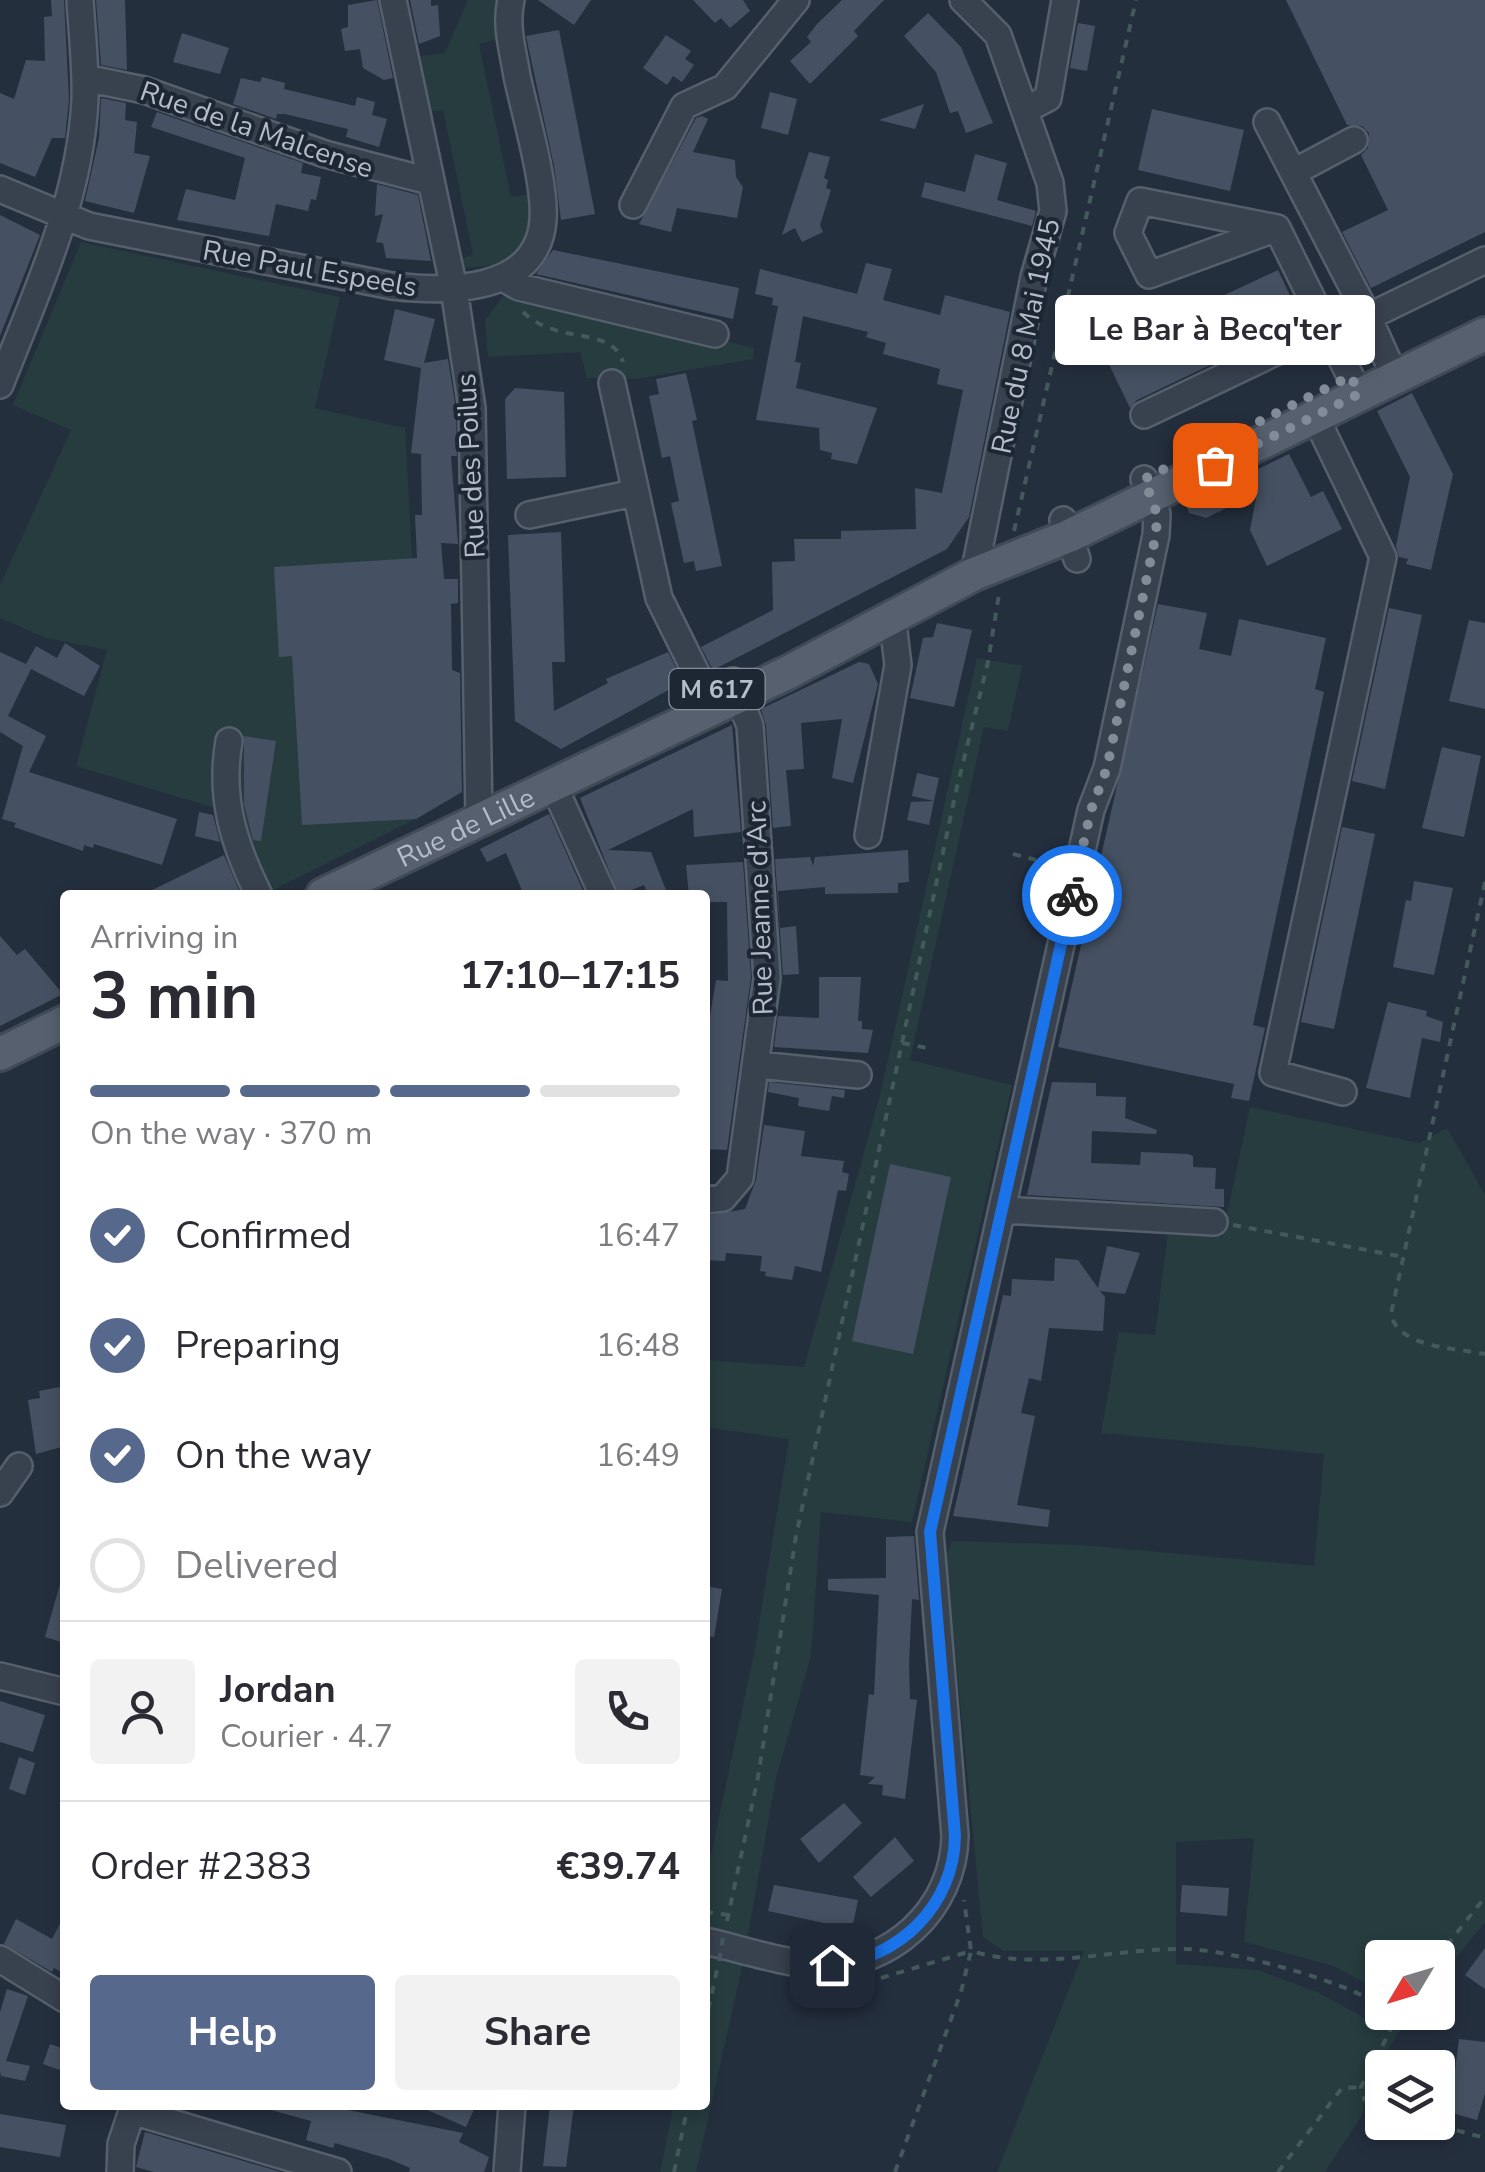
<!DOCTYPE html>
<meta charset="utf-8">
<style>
:root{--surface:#fff;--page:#f2f2f3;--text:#2b2b33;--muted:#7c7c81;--line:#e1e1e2;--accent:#56698c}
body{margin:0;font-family:"Nunito Sans",sans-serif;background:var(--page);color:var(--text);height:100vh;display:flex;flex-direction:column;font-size:38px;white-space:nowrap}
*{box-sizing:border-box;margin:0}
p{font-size:32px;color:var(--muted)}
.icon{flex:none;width:55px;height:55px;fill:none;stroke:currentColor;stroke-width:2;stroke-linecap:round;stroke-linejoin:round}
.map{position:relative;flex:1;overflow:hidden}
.details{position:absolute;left:60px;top:890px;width:650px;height:1220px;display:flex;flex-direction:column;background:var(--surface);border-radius:10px;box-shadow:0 5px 15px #0003}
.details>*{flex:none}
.needle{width:65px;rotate:232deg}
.fabs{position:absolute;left:1365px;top:1940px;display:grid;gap:20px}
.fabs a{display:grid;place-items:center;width:90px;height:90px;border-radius:10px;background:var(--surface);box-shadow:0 5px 15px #0003;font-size:50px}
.pin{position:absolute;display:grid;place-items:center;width:85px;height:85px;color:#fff;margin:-42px;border-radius:20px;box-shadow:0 5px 15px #0006}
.courier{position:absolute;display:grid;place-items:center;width:100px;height:100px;margin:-50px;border:8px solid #1a73e8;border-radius:50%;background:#fff;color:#222;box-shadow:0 2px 12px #0007}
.bubble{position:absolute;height:70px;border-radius:10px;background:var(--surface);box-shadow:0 5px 15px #0003;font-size:32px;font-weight:700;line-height:70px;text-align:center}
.summary em{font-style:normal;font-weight:700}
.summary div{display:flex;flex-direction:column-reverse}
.summary{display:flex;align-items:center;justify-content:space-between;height:170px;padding:0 30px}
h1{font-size:65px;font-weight:700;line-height:75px}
.bar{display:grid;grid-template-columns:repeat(4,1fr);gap:15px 10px;align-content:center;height:120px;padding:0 30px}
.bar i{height:12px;border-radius:8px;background:var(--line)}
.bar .current{background:var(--accent)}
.bar p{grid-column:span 4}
.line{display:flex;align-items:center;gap:25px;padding:0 30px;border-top:2px solid var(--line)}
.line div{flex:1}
.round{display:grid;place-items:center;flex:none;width:105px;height:105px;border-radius:10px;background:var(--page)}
ol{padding:0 30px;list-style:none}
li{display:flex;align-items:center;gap:30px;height:110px}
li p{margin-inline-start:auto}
li .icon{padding:10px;border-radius:50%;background:var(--accent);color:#fff;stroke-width:4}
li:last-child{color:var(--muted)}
li i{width:55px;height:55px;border:5px solid var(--line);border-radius:50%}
.action{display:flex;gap:20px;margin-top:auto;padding:20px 30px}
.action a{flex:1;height:115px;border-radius:10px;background:var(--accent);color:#fff;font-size:40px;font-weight:700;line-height:115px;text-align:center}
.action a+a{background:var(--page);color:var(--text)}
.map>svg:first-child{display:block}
.green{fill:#263c3f}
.building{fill:#455162}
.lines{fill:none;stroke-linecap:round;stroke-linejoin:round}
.minor-casing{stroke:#565f6c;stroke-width:30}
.major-casing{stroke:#414a57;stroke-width:38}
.path{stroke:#44595c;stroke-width:4;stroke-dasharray:8 8;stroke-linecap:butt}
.minor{stroke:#38414e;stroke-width:25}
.major{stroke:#56606e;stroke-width:32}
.path-bridge{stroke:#44595c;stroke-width:4;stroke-dasharray:8 8;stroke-linecap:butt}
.done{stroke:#828b98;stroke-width:10;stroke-dasharray:0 18}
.route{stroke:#1a73e8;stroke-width:12}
.labels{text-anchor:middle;stroke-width:8;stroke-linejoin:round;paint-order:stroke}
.shield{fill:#1d2633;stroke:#878f9c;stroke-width:2.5}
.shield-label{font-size:25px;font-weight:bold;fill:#b4bcc9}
.street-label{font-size:28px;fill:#b4bcc9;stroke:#1d2633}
</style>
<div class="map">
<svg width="1485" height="2172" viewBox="0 0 1485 2172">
<rect width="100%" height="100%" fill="#242f3e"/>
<path class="green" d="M468,0H499L500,38L479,44L511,197L529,194L535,221L517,254L492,266L458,268L455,262L473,254L443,110L423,113L412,57L445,53Z
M81,242L340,297L315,408L405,428L426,814L263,895L218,809L76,766L107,650L46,638L0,618V585L71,430L13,405Z
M509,289L754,348L753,359L636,379L587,378L580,352L488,357L485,320Z
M977,658L1022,666L1008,731L984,727L910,1060L1012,1085L912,1522L821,1512L811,1656L776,1778L743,1963L696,2172H660L674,2105H705V1882L754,1654L789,1439L705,1427V1360L804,1367L880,1095Z
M1250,1107L1419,1143L1447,1128L1485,1195V1922L1438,1980V1958H1382V1992L1334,1966L1244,1942L1254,1838L1176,1842V1964L1258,1970L1317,1992L1372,2022L1382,2005V2012L1411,2013L1367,2083L1363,2114L1325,2172H997L1084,1951H1004L983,1937L946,1555L952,1541L1081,1545L1314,1566L1324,1454L1101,1433L1119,1332L1155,1335L1168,1232L1222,1237Z"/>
<path class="building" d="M51,0H64L69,99L65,138H52L35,177L0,163V93L14,99L26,60L45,61L44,17L52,16Z
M96,0H125L127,70L101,65Z
M377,0L393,78L384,80L363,68L360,49L345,51L341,29L348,27V5Z
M410,0H431V6L438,5L440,36L419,44Z
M538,0H591L574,25Z
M693,0H743L750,11L730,28L721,18L715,23Z
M842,0H884L854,31L858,36L810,84L790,61L811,42L807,37L817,24Z
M1286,0H1485V232L1371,288L1342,232L1388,210L1361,155L1368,148L1369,133L1362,126L1347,125Z
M928,13L961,47L993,123L966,133L958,111L950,113L936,72L904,36Z
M1078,23L1095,26L1087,71L1070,68Z
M559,30L595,214L561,220L554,166L526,36Z
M182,33L229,48L220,74L173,62Z
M666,35L691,51L685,59L694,65L682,82L673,76L667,85L643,68Z
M262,77L285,83L284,89L355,106L357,97L375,102L372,115L387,119L379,147L346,137L348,129L285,114H277L276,119L233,104L241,78L260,82Z
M770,92L797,99L788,135L761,128Z
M101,98L126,103L125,120L137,122L134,153L150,156L134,213L85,201L99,138Z
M924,104L915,129L879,120Z
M1152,109L1244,130L1230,191L1138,170Z
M157,112L303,163L301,173L321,177L316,200L311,199L308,211L276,204L269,236L177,220L186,189L235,200L245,158L151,127Z
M702,116L708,119L693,152L735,160L736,177L743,187L737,218L677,208L671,232L639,224L696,118Z
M809,152L830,157L824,178L828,180L826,188L831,190L820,225L823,232L802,242L795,228L782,235Z
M975,154L1007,163L997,200L1036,211L1032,226L921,197L925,182L965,192Z
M377,184L418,195L431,261L386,258L383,243L376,242L383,214L375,216Z
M0,215L40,235L0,336Z
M553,250L739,288L733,319L536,274Z
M866,263L892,269L883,300L940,315L945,295L1010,312L969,517L947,549L713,670L701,647L773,610L772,562L795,561L794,539H841V531L916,529L915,488L942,493L963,390L937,384L940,369L883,354L886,343L866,337L868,332L803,316L795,362L801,363L796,388L877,408L857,464L831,459L832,453L820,450L819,428L756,420L778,306L772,305L773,298L755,294L760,269L857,294Z
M1278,270L1302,321L1137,400L1130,408L1103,352Z
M395,309L435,319L424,363L448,359L456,409L457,456H451L458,544L441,543L444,579H458V603L451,604L452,670L460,673L462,792L416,819L302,825L292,656L279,657L274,567L417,558L415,515H422L421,454L411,453L421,368L384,360Z
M686,373L697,420L692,421L722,566L696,571L694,561L684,563L671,503L679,501L670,456L662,458L649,396L659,394L656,379Z
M515,388L564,392L566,477L507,479L505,399Z
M1412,393L1453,474L1431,570L1406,564L1408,559L1399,557L1396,546L1410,477L1377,411Z
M1289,454L1311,497L1323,491L1342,529L1267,566L1250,530L1257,493L1206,518L1189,513L1186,504Z
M561,532L565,662H552L554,711L608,683L606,679L668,652L683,682L561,749L515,721L508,535Z
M1158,604L1207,613L1199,649L1231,656L1239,619L1326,638L1315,689L1324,692L1253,1025L1265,1028L1249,1101L1231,1098L1234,1084L1058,1047Z
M1389,608L1422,615L1385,789L1352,781Z
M1469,620L1485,623V709L1449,701Z
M937,623L972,630L954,707L910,698L923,638L933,637Z
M65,643L100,666L84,696L31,669L8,716L46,736L29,772L177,819L162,865L94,844L93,848L84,845L83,851L14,827L16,823L2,819L23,746L0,732V652L26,664L36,646L57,658Z
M859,662L869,664L878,684L853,783L832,778L842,719L801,723L804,769L786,770L791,826L773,828L766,725L761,709Z
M732,725L741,832L694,837L693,809L608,850L651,852L668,895H648L644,885L619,895L580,798Z
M244,736L276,741L261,841L253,840L244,804Z
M1442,747L1481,756L1464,837L1422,828Z
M917,773L939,778L934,801L912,796Z
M934,801L929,825L907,820L911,802Z
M199,812L213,815L220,842L195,836Z
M549,814L585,895H524L506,853L487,862L480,849Z
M1342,827L1375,834L1334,1029L1301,1022Z
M908,850L909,882L898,883V893L825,894V887L778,891L780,928L796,926L799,974L783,975L775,859L810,857L813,866L815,857Z
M224,855L241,895H142Z
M743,862L751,977L727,1150L705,1149V1046L716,980L728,981L727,902H705V895H689L686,865Z
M1414,881L1453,888L1434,975L1393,967L1406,900L1411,901Z
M0,936L17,955L25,949L63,994L0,1026Z
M819,977H861L858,1021H862V1029L873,1030L868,1053L774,1047L778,1016L819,1018Z
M1388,1002L1427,1011L1426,1016L1443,1022L1440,1042L1422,1038L1410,1098L1366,1088Z
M769,1082L845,1090L844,1098L832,1096L829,1111L798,1106L799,1098L768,1092Z
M1052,1082L1096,1083V1096L1126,1097L1125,1118L1157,1130L1156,1134L1092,1131L1091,1163L1140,1165L1141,1152L1188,1154L1193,1156V1167L1216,1168L1215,1189H1224V1207L1027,1195Z
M764,1125L805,1131L801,1156L844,1161L842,1172L849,1174L846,1191L838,1190L821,1272L795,1266L792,1280L765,1276L766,1272L760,1271L762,1256L726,1253L725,1261L705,1260V1216L745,1209L756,1180Z
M890,1164L951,1177L913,1354L852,1341Z
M1107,1246L1140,1253L1125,1294L1100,1291L1105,1297L1103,1331L1049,1328L1041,1381L1029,1378L1021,1413L1035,1416L1017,1505L1050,1510L1048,1527L953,1516L1003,1295L1011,1296L1012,1279L1054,1281L1055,1258L1078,1260L1098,1288Z
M65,1386V1446L36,1454L28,1400L40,1398L39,1391Z
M914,1536L919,1600L912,1599L909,1663L910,1699L917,1700L905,1799L882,1795L883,1785L868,1784L875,1777L860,1775L869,1694L874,1695L879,1595L828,1590V1579L886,1578V1537Z
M60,1584H65L61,1642L45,1637Z
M705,1586L722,1589L714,1637L705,1636Z
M0,1701L45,1715L33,1752L0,1742Z
M19,1757L35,1763L25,1795L9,1789Z
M844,1803L862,1823L819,1863L800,1839Z
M895,1837L914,1861L871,1897L853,1877Z
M774,1885L858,1900L852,1929L768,1911Z
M1182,1885L1229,1888L1227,1916L1180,1912Z
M65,1914V1974L54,1968L52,1972L4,1944L16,1919L52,1939Z
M1485,1948V1989L1465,1975Z
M7,1989L28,1996L6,2061L30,2066L25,2081L1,2076L0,2071V2012Z
M1459,2039L1485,2042V2093L1477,2120L1438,2109V2090L1452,2093Z
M50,2044L65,2049V2072L43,2064Z
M271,2105H323L463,2133L459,2142L489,2157L484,2172H409L410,2168L389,2159L335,2143L333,2148L306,2140L311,2121L271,2110Z
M416,2105H476L466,2127Z
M550,2105H574L566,2167L543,2166Z
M0,2114L66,2125L60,2157L0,2147Z
M145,2132L281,2172H154L136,2167Z"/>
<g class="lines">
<defs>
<path id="minor" d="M393,0L454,289L472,408L479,818
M963,0L998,35L1050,183L1053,211L1034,277L974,574
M85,78L144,90L325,154L429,181
M1025,110L1048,98L1065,0
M1267,122L1368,317L1485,260
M1294,172L1354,140
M0,189L89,226L392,286C445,292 538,294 543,220C546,185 525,114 517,76C513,51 505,26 511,0
M633,205L684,106L725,87L796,0
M1277,228L1149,275L1128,233L1140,201L1277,228L1359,394
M503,278L519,287L715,334
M1368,317L1395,377
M612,383L659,598L714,709
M0,385C36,293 80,200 85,100C86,67 82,33 80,0
M1144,415L1328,327
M1315,416L1383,557L1273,1073L1343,1092
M529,515L634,493
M1063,520L1077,559
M229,741C219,798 234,845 259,895
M552,782L603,895
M868,835L898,665L892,615
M758,1065L858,1075
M705,1200L723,1198L740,1178L767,978L750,726L733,681
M1002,1210L1214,1222
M0,1493L19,1466
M0,1676L65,1692
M705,1941C742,1949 780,1963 819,1965C891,1967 954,1909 955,1836L930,1532L1091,810L1107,768L1156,535L1157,514L1144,479
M0,1959L65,1999
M132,2111L338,2172
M120,2172L121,2144L134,2105
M507,2172L512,2105"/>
<g id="major">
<path id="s1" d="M323,895L789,672L974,574L1069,536L1485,334"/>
<path d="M0,1054L65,1022"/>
</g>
</defs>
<use href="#minor" class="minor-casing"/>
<use href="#major" class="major-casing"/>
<path class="path" d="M523,312C558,346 611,325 623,362
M1014,531L1136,0
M1013,854L1048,863L1052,878
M1485,882L1391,1314C1398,1348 1456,1348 1485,1354
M902,1043L932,1049
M1233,1225L1404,1257
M705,1912L728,1915
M727,1921L758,1777L796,1536L957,787L988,662L999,594
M1437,1958L1485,1897
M881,1978L971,1951L964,1900
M705,2025L718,1965
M1426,2122L1485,2138
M674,2172L688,2105
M895,2172L961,1992L971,1951C1043,1972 1112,1948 1185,1949C1225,1949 1327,1977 1363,1996C1377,2004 1385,2017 1390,2031L1361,2087L1364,2099L1382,2110
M1278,2172L1342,2088L1361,2087"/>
<use href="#minor" class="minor"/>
<use href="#major" class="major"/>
<path class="path-bridge" d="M719,1961L723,1938"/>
</g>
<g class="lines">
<path class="done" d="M1072,895L1091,810L1107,768L1156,534L1157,514L1144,479L1351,376L1359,394L1215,465"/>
<path class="route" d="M832,1965C900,1958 954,1905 955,1836L930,1532L1072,895"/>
</g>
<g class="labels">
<rect class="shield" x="669.5" y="669" width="95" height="40" rx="8"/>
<g class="shield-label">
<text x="717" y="698">M 617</text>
</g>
<g class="street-label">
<text transform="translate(257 129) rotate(19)" y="10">Rue de la Malcense</text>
<text transform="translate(310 268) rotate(10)" y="10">Rue Paul Espeels</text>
<text transform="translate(1025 336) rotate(-78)" y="10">Rue du 8 Mai 1945</text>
<text transform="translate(470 466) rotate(-93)" y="10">Rue des Poilus</text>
<text dy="10" stroke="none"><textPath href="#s1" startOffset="158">Rue de Lille</textPath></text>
<text transform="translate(759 908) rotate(-92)" y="10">Rue Jeanne d'Arc</text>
</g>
</g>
</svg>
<div class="fabs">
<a><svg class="needle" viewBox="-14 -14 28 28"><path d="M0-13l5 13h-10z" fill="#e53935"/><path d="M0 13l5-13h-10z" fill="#7c7c81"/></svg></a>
<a><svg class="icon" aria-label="layers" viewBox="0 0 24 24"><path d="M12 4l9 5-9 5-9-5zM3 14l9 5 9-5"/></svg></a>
</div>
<div class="pin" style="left:1215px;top:465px;background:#ea580c"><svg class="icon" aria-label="bag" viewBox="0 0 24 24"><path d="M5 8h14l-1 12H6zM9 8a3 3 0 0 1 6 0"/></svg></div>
<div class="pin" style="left:832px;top:1965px;background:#1f2937"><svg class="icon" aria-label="home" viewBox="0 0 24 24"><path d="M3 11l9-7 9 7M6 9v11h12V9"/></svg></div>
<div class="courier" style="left:1072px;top:895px"><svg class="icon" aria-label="bike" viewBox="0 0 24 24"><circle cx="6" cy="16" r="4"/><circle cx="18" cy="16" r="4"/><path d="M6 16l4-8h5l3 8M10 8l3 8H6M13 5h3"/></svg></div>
<div class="bubble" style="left:1055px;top:295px;width:320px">Le Bar à Becq'ter</div>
<section class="details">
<div class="summary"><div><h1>3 min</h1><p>Arriving in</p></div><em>17:10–17:15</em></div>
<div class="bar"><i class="current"></i><i class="current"></i><i class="current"></i><i></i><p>On the way · 370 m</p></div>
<ol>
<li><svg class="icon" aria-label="check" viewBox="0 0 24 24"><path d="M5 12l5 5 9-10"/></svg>Confirmed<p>16:47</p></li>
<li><svg class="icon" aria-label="check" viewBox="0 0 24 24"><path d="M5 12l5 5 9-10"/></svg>Preparing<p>16:48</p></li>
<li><svg class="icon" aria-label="check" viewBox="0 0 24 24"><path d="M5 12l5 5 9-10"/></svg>On the way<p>16:49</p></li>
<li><i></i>Delivered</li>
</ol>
<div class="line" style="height:180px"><a class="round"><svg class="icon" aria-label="person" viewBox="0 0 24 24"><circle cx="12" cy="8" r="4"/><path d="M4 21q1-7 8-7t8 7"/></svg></a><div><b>Jordan</b><p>Courier · 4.7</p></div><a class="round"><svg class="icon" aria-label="phone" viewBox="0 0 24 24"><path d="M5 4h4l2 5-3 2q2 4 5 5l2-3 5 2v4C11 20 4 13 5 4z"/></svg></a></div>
<div class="line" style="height:130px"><div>Order #2383</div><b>€39.74</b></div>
<div class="action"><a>Help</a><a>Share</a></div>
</section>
</div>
